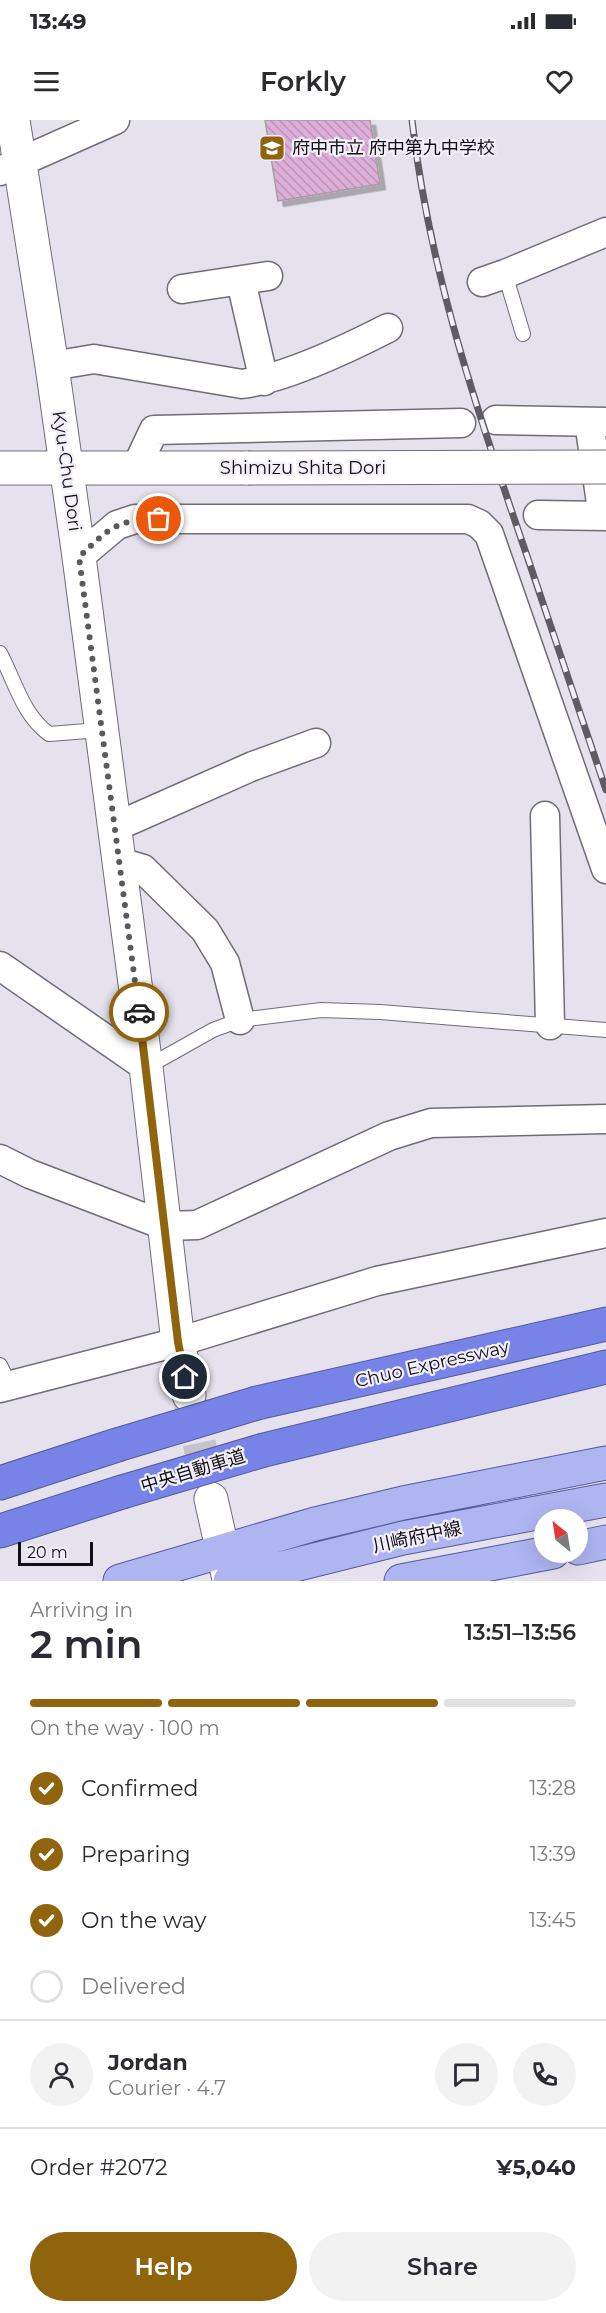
<!DOCTYPE html>
<meta charset="utf-8">
<style>
:root{--surface:#fff;--page:#f2f2f3;--text:#2b2b33;--muted:#7c7c81;--line:#e1e1e2;--accent:#90630d}
body{margin:0;font-family:Montserrat,"Noto Sans JP",sans-serif;background:var(--page);color:var(--text);height:100vh;display:flex;flex-direction:column;font-size:22px;white-space:nowrap}
*{box-sizing:border-box;margin:0}
p{font-size:20px;color:var(--muted)}
.icon{flex:none;width:33px;height:33px;fill:none;stroke:currentColor;stroke-width:2;stroke-linecap:round;stroke-linejoin:round}
.map{position:relative;height:1461px;overflow:hidden}
.drawer{display:flex;flex-direction:column;background:var(--surface);flex:1}
.drawer>*{flex:none}
.needle{width:39px;rotate:330deg}
.buttons{position:absolute;left:534px;top:1389px;display:grid;gap:12px}
.buttons a{display:grid;place-items:center;width:54px;height:54px;border-radius:50%;background:var(--surface);box-shadow:0 6px 24px #0002;font-size:30px}
.scale{position:absolute;left:18px;bottom:15px;width:75px;box-sizing:border-box;padding-left:6px;border:3px solid #100f12;border-top:0;font-size:16px;line-height:21px;white-space:nowrap;color:#100f12;-webkit-text-stroke:4px #f3effa;paint-order:stroke}
.pin{position:absolute;display:grid;place-items:center;width:51px;height:51px;color:#fff;margin:-26px;border:3px solid #fff;border-radius:50%;box-shadow:0 2px 6px #0007}
.courier{position:absolute;display:grid;place-items:center;width:60px;height:60px;margin:-30px;border:4px solid #90630d;border-radius:50%;background:#fff;color:#222;box-shadow:0 2px 8px #0007}
.head em{font-style:normal;font-weight:600}
.head div{display:flex;flex-direction:column-reverse}
.head{display:flex;align-items:center;justify-content:space-between;height:102px;padding:0 30px}
h1{font-size:39px;font-weight:600;line-height:45px}
.bar{display:grid;grid-template-columns:repeat(4,1fr);gap:9px 6px;align-content:center;height:72px;padding:0 30px}
.bar i{height:8px;border-radius:4px;background:var(--line)}
.bar .active{background:var(--accent)}
.bar p{grid-column:span 4}
.line{display:flex;align-items:center;gap:15px;padding:0 30px;border-top:2px solid var(--line)}
.line div{flex:1}
.round{display:grid;place-items:center;flex:none;width:63px;height:63px;border-radius:32px;background:var(--page)}
ol{padding:0 30px;list-style:none}
li{display:flex;align-items:center;gap:18px;height:66px}
li p{margin-inline-start:auto}
li .icon{padding:6px;border-radius:50%;background:var(--accent);color:#fff;stroke-width:4}
li:last-child{color:var(--muted)}
li i{width:33px;height:33px;border:3px solid var(--line);border-radius:50%}
.action{display:flex;gap:12px;margin-top:auto;padding:12px 30px}
.action a{flex:1;height:69px;border-radius:36px;background:var(--accent);color:#fff;font-size:24px;font-weight:600;line-height:69px;text-align:center}
.action a+a{background:var(--page);color:var(--text)}
.status{display:flex;justify-content:space-between;align-items:center;height:42px;padding:0 30px;background:var(--surface);direction:ltr}
.status svg{height:16px;fill:currentColor}
header{display:flex;justify-content:space-between;align-items:center;height:78px;padding:0 30px;background:var(--surface);font-size:27px;font-weight:600}
.map>svg:first-child{display:block}
.building{fill:url(#building-back-hatch);stroke:#a59ca4;stroke-width:1.5;filter:url(#shadow)}
.lines{fill:none;stroke-linecap:round;stroke-linejoin:round}
.tertiary-tunnel{stroke:#c6c2cc;stroke-width:33;stroke-dasharray:33 16;stroke-linecap:butt}
.service-casing{stroke:#706c76;stroke-width:16}
.minor-casing{stroke:#706c76;stroke-width:31}
.tertiary-casing{stroke:#706c76;stroke-width:35}
.primary-casing{stroke:#545a9c;stroke-width:35}
.motorway-casing{stroke:#545a9c;stroke-width:35}
.service{stroke:#fff;stroke-width:14}
.minor{stroke:#fff;stroke-width:28}
.tertiary{stroke:#fff;stroke-width:33}
.primary{stroke:#aeb5f1;stroke-width:33}
.motorway{stroke:#7883e7;stroke-width:33}
.rail-casing{stroke:#5e5c62;stroke-width:7}
.rail{stroke:#f3effa;stroke-width:4.5;stroke-dasharray:14;stroke-linecap:butt}
.tertiary-bridge-casing{stroke:#706c76;stroke-width:35;stroke-linecap:butt}
.motorway-bridge-casing{stroke:#545a9c;stroke-width:35;stroke-linecap:butt}
.tertiary-bridge{stroke:#fff;stroke-width:33}
.motorway-bridge{stroke:#7883e7;stroke-width:33}
.done{stroke:#5b595f;stroke-width:6;stroke-dasharray:0 10.8}
.route{stroke:#90630d;stroke-width:8}
.labels{text-anchor:middle;stroke-width:4.5;stroke-linejoin:round;paint-order:stroke}
.poi-label{font-size:18px;fill:#100f12;stroke:#f3effa;text-anchor:start}
.street-label{font-size:18px;fill:#100f12;stroke:#f3effa}
</style>
<div class="status"><b>13:49</b><svg viewBox="0 0 49 12"><path d="M0 12V9h3v3zM5 12V6h3v6zM10 12V3h3v9zM15 12V0h3v12zM26 1h20v11H26zM47 4h2v5h-2z"/></svg></div>
<header><svg class="icon" aria-label="menu" viewBox="0 0 24 24"><path d="M4 6h16M4 12h16M4 18h16"/></svg>Forkly<svg class="icon" aria-label="heart" viewBox="0 0 24 24"><path d="M12 20l-8-8c-3-5 5-10 8-4 3-6 11-1 8 4z"/></svg></header>
<div class="map">
<svg width="606" height="1461" viewBox="0 0 606 1461">
<defs>
<pattern id="building-back-hatch" width="6" height="6" patternUnits="userSpaceOnUse" patternTransform="scale(1.5)"><rect width="6" height="6" fill="#dcaed7"/><path d="M-1 5l2 2M0 0l6 6M5-1l2 2" fill="none" stroke="#bc94b8"/></pattern>
<filter id="shadow"><feDropShadow dx="5.5" dy="5.5" stdDeviation="0" flood-color="#0004"/></filter>
</defs>
<rect width="100%" height="100%" fill="#e6e2ed"/>
<path class="building" d="M265,0H370L380,64L278,81Z"/>
<g class="lines">
<path class="tertiary-tunnel" d="M189,1275L210,1374"/>
<defs>
<path id="service" d="M505,154L523,214
M0,533C15,561 22,594 49,614L100,610
M147,947L213,910L240,900L321,890L380,892L606,910
M0,1245L10,1266"/>
<path id="minor" d="M0,51L115,0
M241,161L264,261
M482,162L505,154L606,112
M182,169L268,156
M52,246L94,239L242,264C286,258 347,229 388,208
M496,300L606,302
M589,302L603,396
M136,348L154,310L461,303
M538,395L606,396
M79,437L117,405L135,399H468L479,404L489,414L606,749
M545,696L550,905
M115,707L253,646L316,623
M119,742L143,749L205,810L225,843L240,900
M0,846L146,947
M0,1039L30,1054L166,1106L197,1105L389,1016L431,1003L606,999
M0,1268L178,1222L377,1161L606,1113"/>
<path id="tertiary" d="M13,0L52,246L79,437L146,947L178,1222L189,1275
M0,348H248
M211,1379L229,1459"/>
<path id="primary" d="M578,1428L606,1422
M120,1461L315,1404L403,1383L606,1343
M230,1461L403,1418L606,1380
M401,1461L553,1432"/>
<path id="motorway" d="M257,1283L606,1204
M264,1330L606,1247
M0,1363L117,1325
M0,1411L122,1372"/>
</defs>
<use href="#service" class="service-casing"/>
<use href="#minor" class="minor-casing"/>
<use href="#tertiary" class="tertiary-casing"/>
<use href="#primary" class="primary-casing"/>
<use href="#motorway" class="motorway-casing"/>
<use href="#service" class="service"/>
<use href="#minor" class="minor"/>
<use href="#tertiary" class="tertiary"/>
<use href="#primary" class="primary"/>
<use href="#motorway" class="motorway"/>
<defs>
<path id="rail" d="M412,0C429,150 477,291 526,433C553,512 579,591 606,670"/>
</defs>
<use href="#rail" class="rail-casing"/>
<use href="#rail" class="rail"/>
<defs>
<path id="tertiary-bridge" d="M248,348L606,347"/>
<path id="motorway-bridge" d="M117,1325L257,1283
M122,1372L264,1330"/>
</defs>
<use href="#tertiary-bridge" class="tertiary-bridge-casing"/>
<use href="#motorway-bridge" class="motorway-bridge-casing"/>
<use href="#tertiary-bridge" class="tertiary-bridge"/>
<use href="#motorway-bridge" class="motorway-bridge"/>
</g>
<g class="lines">
<path class="done" d="M139,892L79,437C109,409 116,399 159,399"/>
<path class="route" d="M139,892L178,1222L185,1257"/>
</g>
<defs>
<symbol id="school-square" viewBox="-11 -11 22 22"><rect x="-9" y="-9" width="18" height="18" rx="4" fill="#90630d" stroke="#f3effa"/><path d="M0-5L7-2L0 1L-7-2ZM-4 1L0 2.5L4 1V4Q0 6-4 4Z" fill="#fff"/></symbol>
</defs>
<g fill-rule="evenodd">
<use href="#school-square" x="257" y="13" width="30" height="30"/>
</g>
<g class="labels">
<g class="poi-label">
<text x="292" y="34">府中市立 府中第九中学校</text>
</g>
<g class="street-label">
<text x="303" y="354">Shimizu Shita Dori</text>
<text transform="translate(67 351) rotate(82)" y="6">Kyu-Chu Dori</text>
<text transform="translate(432 1244) rotate(-13)" y="6">Chuo Expressway</text>
<text transform="translate(193 1351) rotate(-17)" y="6">中央自動車道</text>
<text transform="translate(417 1417) rotate(-12)" y="6">川崎府中線</text>
</g>
</g>
</svg>
<div class="buttons">
<a><svg class="needle" viewBox="-14 -14 28 28"><path d="M0-13l5 13h-10z" fill="#e53935"/><path d="M0 13l5-13h-10z" fill="#7c7c81"/></svg></a>
</div>
<div class="scale">20 m</div>
<div class="pin" style="left:159px;top:399px;background:#ea580c"><svg class="icon" aria-label="bag" viewBox="0 0 24 24"><path d="M5 8h14l-1 12H6zM9 8a3 3 0 0 1 6 0"/></svg></div>
<div class="pin" style="left:185px;top:1257px;background:#1f2937"><svg class="icon" aria-label="home" viewBox="0 0 24 24"><path d="M3 11l9-7 9 7M6 9v11h12V9"/></svg></div>
<div class="courier" style="left:139px;top:892px"><svg class="icon" aria-label="car" viewBox="0 0 24 24"><path d="M5 17H2v-5l4-1 3-4h7l3 4 3 1v5h-3M9 17h6M6 11h13"/><circle cx="7" cy="17" r="2"/><circle cx="17" cy="17" r="2"/></svg></div>
</div>
<section class="drawer">
<div class="head"><div><h1>2 min</h1><p>Arriving in</p></div><em>13:51–13:56</em></div>
<div class="bar"><i class="active"></i><i class="active"></i><i class="active"></i><i></i><p>On the way · 100 m</p></div>
<ol>
<li><svg class="icon" aria-label="check" viewBox="0 0 24 24"><path d="M5 12l5 5 9-10"/></svg>Confirmed<p>13:28</p></li>
<li><svg class="icon" aria-label="check" viewBox="0 0 24 24"><path d="M5 12l5 5 9-10"/></svg>Preparing<p>13:39</p></li>
<li><svg class="icon" aria-label="check" viewBox="0 0 24 24"><path d="M5 12l5 5 9-10"/></svg>On the way<p>13:45</p></li>
<li><i></i>Delivered</li>
</ol>
<div class="line" style="height:108px"><a class="round"><svg class="icon" aria-label="person" viewBox="0 0 24 24"><circle cx="12" cy="8" r="4"/><path d="M4 21q1-7 8-7t8 7"/></svg></a><div><b>Jordan</b><p>Courier · 4.7</p></div><a class="round"><svg class="icon" aria-label="chat" viewBox="0 0 24 24"><path d="M4 5h16v11H9l-5 4z"/></svg></a><a class="round"><svg class="icon" aria-label="phone" viewBox="0 0 24 24"><path d="M5 4h4l2 5-3 2q2 4 5 5l2-3 5 2v4C11 20 4 13 5 4z"/></svg></a></div>
<div class="line" style="height:78px"><div>Order #2072</div><b>¥5,040</b></div>
<div class="action"><a>Help</a><a>Share</a></div>
</section>
